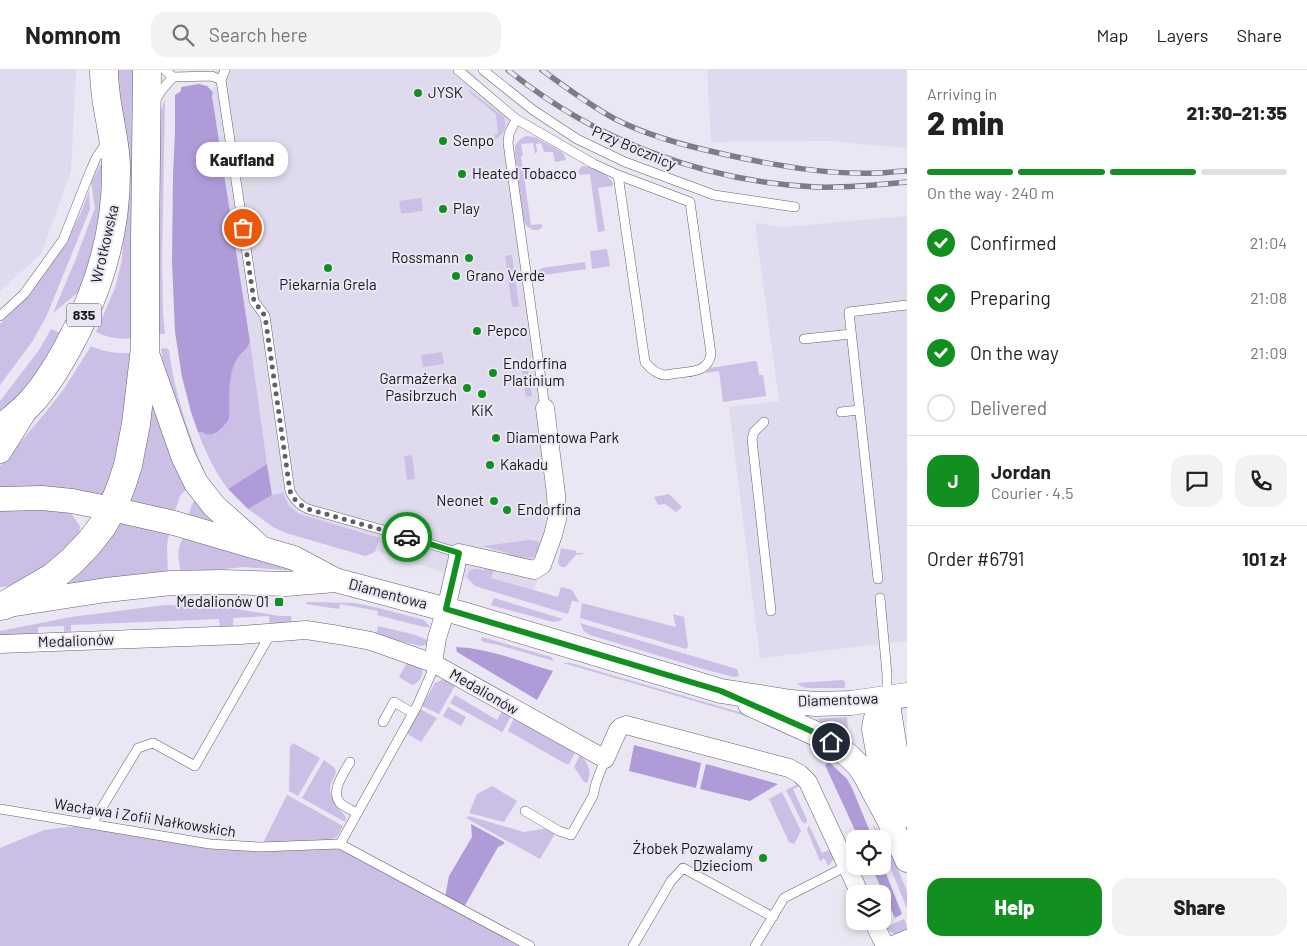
<!DOCTYPE html>
<meta charset="utf-8">
<style>
:root{--surface:#fff;--page:#f2f2f2;--text:#222;--muted:#767676;--line:#e0e0e0;--accent:#119020}
body{margin:0;font-family:Barlow,sans-serif;background:var(--page);color:var(--text);height:100vh;display:flex;flex-direction:column;font-size:19px;white-space:nowrap}
*{box-sizing:border-box;margin:0}
p{font-size:16px;color:var(--muted)}
.icon{flex:none;width:28px;height:28px;fill:none;stroke:currentColor;stroke-width:2;stroke-linecap:round;stroke-linejoin:round}
.map{position:relative;flex:1;overflow:hidden}
.drawer{display:flex;flex-direction:column;background:var(--surface);width:400px}
.drawer>*{flex:none}
.fabs{position:absolute;left:846px;top:760px;display:grid;gap:10px}
.fabs a{display:grid;place-items:center;width:45px;height:45px;border-radius:10px;background:var(--surface);box-shadow:0 2px 8px #0003;font-size:25px}
.pin{position:absolute;display:grid;place-items:center;width:42px;height:42px;color:#fff;margin:-21px;border:2px solid #fff;border-radius:50%;box-shadow:0 1px 5px #0007}
.courier{position:absolute;display:grid;place-items:center;width:50px;height:50px;margin:-25px;border:4px solid #119020;border-radius:50%;background:#fff;color:#222;box-shadow:0 1px 6px #0007}
.bubble{position:absolute;height:35px;border-radius:15px;background:var(--surface);box-shadow:0 2px 8px #0003;font-size:16px;font-weight:800;line-height:35px;text-align:center}
.overview em{font-style:normal;font-weight:800}
.overview div{display:flex;flex-direction:column-reverse}
.overview{display:flex;align-items:center;justify-content:space-between;height:85px;padding:0 20px}
h1{font-size:32px;font-weight:800;line-height:38px}
.bar{display:grid;grid-template-columns:repeat(4,1fr);gap:8px 5px;align-content:center;height:60px;padding:0 20px}
.bar i{height:6px;border-radius:4px;background:var(--line)}
.bar .current{background:var(--accent)}
.bar p{grid-column:span 4}
.line{display:flex;align-items:center;gap:12px;padding:0 20px;border-top:1px solid var(--line)}
.line div{flex:1}
.round{display:grid;place-items:center;flex:none;width:52px;height:52px;border-radius:15px;background:var(--page)}
ol{padding:0 20px;list-style:none}
li{display:flex;align-items:center;gap:15px;height:55px}
li p{margin-inline-start:auto}
li .icon{padding:5px;border-radius:50%;background:var(--accent);color:#fff;stroke-width:4}
li:last-child{color:var(--muted)}
li i{width:28px;height:28px;border:2px solid var(--line);border-radius:50%}
.cta{display:flex;gap:10px;margin-top:auto;padding:10px 20px}
.cta a{flex:1;height:58px;border-radius:15px;background:var(--accent);color:#fff;font-size:20px;font-weight:800;line-height:58px;text-align:center}
.cta a+a{background:var(--page);color:var(--text)}
header{display:flex;align-items:center;gap:30px;box-sizing:border-box;height:70px;padding:0 25px;background:var(--surface);border-bottom:1px solid var(--line)}
header strong{font-size:24px}
nav{display:flex;gap:28px;margin-inline-start:auto;font-size:18px}
.search{width:350px;height:45px;background:var(--page);display:flex;align-items:center;gap:12px;box-sizing:border-box;padding:0 18px;border-radius:15px;color:var(--muted);font-size:19px}
main{display:flex;flex:1;min-height:0}
.map>svg:first-child{display:block}
.built{fill:#e0daee}
.green{fill:#cbbfe6}
.forest{fill:#b09bd9}
.lines{fill:none;stroke-linecap:round;stroke-linejoin:round}
.lane-casing{stroke:#64616c;stroke-width:10}
.street-casing{stroke:#64616c;stroke-width:19}
.secondary-casing{stroke:#64616c;stroke-width:25}
.primary-casing{stroke:#64616c;stroke-width:29}
.lane{stroke:#fff;stroke-width:9}
.street{stroke:#fff;stroke-width:18}
.secondary{stroke:#fff;stroke-width:24}
.primary{stroke:#fff;stroke-width:28}
.rail-casing{stroke:#7e7c84;stroke-width:5.5}
.rail{stroke:#eae6f3;stroke-width:4;stroke-dasharray:11;stroke-linecap:butt}
.done{stroke:#615f66;stroke-width:5;stroke-dasharray:0 9}
.route{stroke:#119020;stroke-width:6}
.poi-dot{fill:#119020;stroke:#eae6f3;stroke-width:2}
.labels{text-anchor:middle;stroke-width:4;stroke-linejoin:round;paint-order:stroke}
.shield{fill:#eae6f3;stroke:#56545b;stroke-width:1}
.shield-label{font-size:14px;font-weight:bold;fill:#17161a}
.poi-label{font-size:15px;fill:#17161a;stroke:#eae6f3;text-anchor:start}
.street-label{font-size:15px;fill:#17161a;stroke:#eae6f3}
</style>
<header>
<strong>Nomnom</strong>
<div class="search"><svg class="icon" aria-label="search" viewBox="0 0 24 24"><circle cx="10" cy="10" r="6"/><path d="M15 15l6 6"/></svg>Search here</div>
<nav><a>Map</a><a>Layers</a><a>Share</a></nav>
</header>
<main>
<div class="map">
<svg width="907" height="876" viewBox="0 0 907 876">
<rect width="100%" height="100%" fill="#eae6f3"/>
<path class="built" d="M0,0H76L71,101L41,184L0,221Z
M218,0H470L483,14L522,49L514,64L512,73L559,423L545,495L530,526L455,506L274,448L272,427L212,26Z
M707,0H907V78L828,71L711,72Z
M907,146V571L760,588L729,337L779,331L755,153L785,157Z"/>
<path class="green" d="M113,0H136L134,268C121,270 108,268 96,262L115,218L122,190L124,143Z
M468,20H469L504,47C507,56 505,65 495,69V64L498,63L496,44L470,23Z
M165,29L162,188L163,243L165,264H158L159,131L161,40Z
M526,66L535,67L562,82L564,85L566,90L555,92L553,82H544L541,73L536,74L537,81L535,84L533,73L521,74L523,85L521,86L531,155L541,154L543,156C537,164 528,159 524,152L515,83C514,74 518,70 526,66Z
M100,95H103L107,110L86,216L53,243L75,191L95,138L91,112Z
M582,96C591,95 608,104 613,113L612,116L598,118L605,161L598,162L590,104L580,105L578,101Z
M89,121L90,139L47,245L32,272L0,315V254L28,226L67,171L82,140Z
M421,128L423,141L401,144L399,131Z
M607,179L610,196L592,199L590,181Z
M512,185L519,236L512,237L505,186Z
M585,192L586,199L537,206L536,202L542,198Z
M51,259L65,265L0,352V331L39,280Z
M250,272L267,394L228,419C215,402 206,383 198,362H203L229,341C229,326 228,304 236,291C240,283 247,280 250,272Z
M91,276C105,283 118,283 133,283L131,327L107,427L0,419V396L45,343L64,319Z
M166,278L169,280C174,322 188,362 204,401L202,404L164,301L161,279Z
M442,282L444,294L423,297L421,285Z
M526,289L532,326L526,327L520,290Z
M754,291L757,292L759,305H763L766,326L723,332L719,301L706,303L710,298Z
M149,327L188,417L180,426L174,444L126,432Z
M412,385L415,409L407,410L404,386Z
M283,423L289,436L299,444L380,468L375,482L365,486L286,463L273,457L248,439L272,425Z
M669,424L682,437L676,442L665,434L658,435L654,427Z
M196,429L220,454L188,447L192,434Z
M25,437L70,442L80,456L79,466L62,487L15,516L0,517V439Z
M116,451L169,462L167,476L168,504L55,518Z
M184,465L311,502L244,497L181,503C178,486 176,483 184,465Z
M529,470L537,471L539,473L537,482L532,488L521,487L483,476Z
M561,478L576,481V483H583V484L576,485L565,497C561,498 558,495 558,492Z
M486,496L494,499L491,508L558,527L561,517L572,520L579,532L572,531L568,544L475,516L467,507L469,501L475,499L485,500Z
M494,528L563,549L559,551L553,552L491,535Z
M307,532L355,533L379,538L424,550L430,557H424L377,545L378,541L340,534L339,539L306,534Z
M582,533L676,557L673,544L684,547L688,577L686,579L580,548Z
M165,535L225,537L279,546H291L292,555L270,556L269,546L233,548V559H220L219,549L71,555V565L64,566V556L38,557V567L0,570V561L71,547Z
M580,553L737,599L739,606L734,607L703,599L590,565L584,561Z
M378,556L416,565L429,571L425,575L421,576L376,566Z
M482,567L551,587L554,591L498,575L483,572L481,570Z
M409,589L422,597C424,605 421,612 412,615L399,607Z
M563,593H571L591,599L791,657L753,648Z
M444,609L456,614L439,644L422,636L435,613Z
M843,610L845,612V618H807L801,616L797,613Z
M455,625L497,650L502,641L511,646L503,661L502,662L450,633Z
M448,637L466,647L461,656L443,646Z
M420,639L437,648L421,672L406,663Z
M847,647L848,661L842,667L817,649Z
M514,648L575,682L569,694H566L508,661Z
M293,673L320,688L298,726L289,721L290,677Z
M580,685C589,693 592,703 587,713L584,712L574,697Z
M324,690L335,698C337,705 333,708 331,714C327,728 339,738 346,747L345,752L302,728Z
M798,714V717L793,719L807,750L806,754L802,752L786,720Z
M492,716L517,731L504,752L469,743L477,724Z
M782,722L801,761L794,774L789,772L769,729Z
M287,725L343,756L337,767L327,771L263,773Z
M469,746L524,762L548,758L556,762L540,789L466,748Z
M92,754L210,774H340L530,876H0V778L44,760Z
M809,755L822,783L831,779C834,786 835,790 828,796L824,788L820,791L807,760Z
M873,755L884,766L907,821V839L883,779L882,769H878Z
M904,849L907,856V861L896,865L884,858Z"/>
<path class="forest" d="M199,14L207,16L213,22L212,26L250,272C247,280 240,283 236,291C227,307 230,331 229,349C223,357 213,370 203,362H198L191,342L182,307L175,262L172,192L173,104L175,62V25L181,21V17Z
M267,394L272,425L248,439L228,419Z
M456,577C488,578 522,592 553,601L537,630L457,582Z
M634,675L701,693L696,718L629,701Z
M829,692L847,709L852,718L873,769H859L825,695Z
M706,694L778,714L750,731L700,719Z
M471,754L504,772V774L498,777L464,837L445,827L449,806L472,767Z
M871,796H883L902,844L895,848Z"/>
<g class="lines">
<defs>
<path id="lane" d="M165,0L173,7L212,6L221,10L254,231L265,246L290,421C294,430 299,435 308,439L408,467L459,483
M458,0L516,49L594,94L618,105L690,132L711,284C708,301 695,301 680,303C675,303 669,305 664,305C656,304 650,298 645,292L618,105
M483,0L533,40L577,69L625,92L714,125L795,137
M221,10L225,0
M155,31L161,21L173,7
M516,49L509,64L508,73L545,338
M0,246L24,224L63,170L90,102L96,88L107,72
M804,269L851,264
M841,342L859,340
M764,352L754,362L752,369L771,541
M878,509L849,242L907,235
M880,528L887,604V628
M383,652L394,632L413,643
M350,692C344,703 330,721 340,733C344,737 352,740 357,743
M0,739L210,774L260,777L340,774L530,876
M525,741L559,761L571,765L593,726L596,713L605,689
M92,754L138,678L153,673L195,696L271,563
M340,774L417,636L431,604L433,593
M633,876L671,811L683,798L773,847
M755,876L784,828L847,796"/>
<path id="street" d="M0,574L241,565L306,560L339,565L371,571L433,593L605,689L618,660L621,657L626,655L789,698L800,704L808,712L860,824
M433,593L437,568L446,539L459,483L534,500L542,495L553,465L557,449L556,424L545,338
M873,851L885,876
M891,876L907,869"/>
<path id="secondary" d="M145,278L183,386L196,413L214,436L259,476
M0,381L23,344
M0,429L42,428L72,431L112,439L174,453L294,488L335,510L463,544L721,621L791,632L816,634L851,633L907,625
M9,535L106,520L171,513L222,512L286,514L335,510
M887,628L897,691L903,713L907,745
M750,634L823,667L849,686L859,696L865,705L889,750L907,790
M886,729L874,659C875,646 880,638 887,628"/>
<path id="primary" d="M0,360C10,351 22,342 31,332C46,316 57,297 67,279C98,223 117,162 116,98C116,74 109,50 106,26C105,18 104,9 104,0
M0,536L5,535L53,507L72,491L90,472L103,455L112,439L122,414L128,395L136,354L145,278V173L147,0"/>
</defs>
<use href="#lane" class="lane-casing"/>
<use href="#street" class="street-casing"/>
<use href="#secondary" class="secondary-casing"/>
<use href="#primary" class="primary-casing"/>
<use href="#lane" class="lane"/>
<use href="#street" class="street"/>
<use href="#secondary" class="secondary"/>
<use href="#primary" class="primary"/>
<defs>
<path id="rail" d="M508,0C594,70 705,112 816,117C846,118 877,115 907,112
M542,0C565,17 589,35 615,49C648,66 686,76 723,84C773,95 825,105 877,103C887,103 897,101 907,101"/>
</defs>
<use href="#rail" class="rail-casing"/>
<use href="#rail" class="rail"/>
</g>
<g class="lines">
<path class="done" d="M243,158L254,231L265,246L290,421C294,430 299,435 308,439L407,467"/>
<path class="route" d="M407,467L459,483L446,539L721,621L807,659L824,667L831,672"/>
</g>
<g class="poi-dot">
<circle cx="418" cy="23" r="5"/>
<circle cx="443" cy="71" r="5"/>
<circle cx="462" cy="104" r="5"/>
<circle cx="443" cy="139" r="5"/>
<circle cx="469" cy="188" r="5"/>
<circle cx="328" cy="198" r="5"/>
<circle cx="456" cy="206" r="5"/>
<circle cx="477" cy="261" r="5"/>
<circle cx="493" cy="303" r="5"/>
<circle cx="467" cy="318" r="5"/>
<circle cx="482" cy="324" r="5"/>
<circle cx="496" cy="368" r="5"/>
<circle cx="490" cy="395" r="5"/>
<circle cx="494" cy="431" r="5"/>
<circle cx="507" cy="440" r="5"/>
<rect x="274" y="527" width="10" height="10" rx="2.5"/>
<circle cx="763" cy="788" r="5"/>
</g>
<g class="labels">
<rect class="shield" x="66.5" y="233.5" width="35" height="23" rx="4"/>
<g class="shield-label">
<text x="84" y="250">835</text>
</g>
<g class="poi-label">
<text x="428" y="28">JYSK</text>
<text x="453" y="76">Senpo</text>
<text x="472" y="109">Heated Tobacco</text>
<text x="453" y="144">Play</text>
<text x="459" y="193" text-anchor="end">Rossmann</text>
<text x="466" y="211">Grano Verde</text>
<text x="328" y="220" text-anchor="middle">Piekarnia Grela</text>
<text x="487" y="266">Pepco</text>
<text x="503" y="299">Endorfina<tspan x="503" dy="17">Platinium</tspan></text>
<text x="457" y="314" text-anchor="end">Garmażerka<tspan x="457" dy="17">Pasibrzuch</tspan></text>
<text x="482" y="346" text-anchor="middle">KiK</text>
<text x="506" y="373">Diamentowa Park</text>
<text x="500" y="400">Kakadu</text>
<text x="484" y="436" text-anchor="end">Neonet</text>
<text x="517" y="445">Endorfina</text>
<text x="269" y="537" text-anchor="end">Medalionów 01</text>
<text x="753" y="784" text-anchor="end">Żłobek Pozwalamy<tspan x="753" dy="17">Dzieciom</tspan></text>
</g>
<g class="street-label">
<text transform="translate(634 78) rotate(23)" y="5">Przy Bocznicy</text>
<text transform="translate(105 174) rotate(-77)" y="5">Wrotkowska</text>
<text transform="translate(388 524) rotate(15)" y="5">Diamentowa</text>
<text transform="translate(76 571) rotate(-2)" y="5">Medalionów</text>
<text transform="translate(484 622) rotate(30)" y="5">Medalionów</text>
<text transform="translate(838 630) rotate(-2)" y="5">Diamentowa</text>
<text transform="translate(145 748) rotate(9)" y="5">Wacława i Zofii Nałkowskich</text>
</g>
</g>
</svg>
<div class="fabs">
<a><svg class="icon" aria-label="locate" viewBox="0 0 24 24"><circle cx="12" cy="12" r="6"/><path d="M12 2v4M12 18v4M2 12h4M18 12h4"/></svg></a>
<a><svg class="icon" aria-label="layers" viewBox="0 0 24 24"><path d="M12 4l9 5-9 5-9-5zM3 14l9 5 9-5"/></svg></a>
</div>
<div class="pin" style="left:243px;top:158px;background:#ea580c"><svg class="icon" aria-label="bag" viewBox="0 0 24 24"><path d="M5 8h14l-1 12H6zM9 8a3 3 0 0 1 6 0"/></svg></div>
<div class="pin" style="left:831px;top:672px;background:#1f2937"><svg class="icon" aria-label="home" viewBox="0 0 24 24"><path d="M3 11l9-7 9 7M6 9v11h12V9"/></svg></div>
<div class="courier" style="left:407px;top:467px"><svg class="icon" aria-label="car" viewBox="0 0 24 24"><path d="M5 17H2v-5l4-1 3-4h7l3 4 3 1v5h-3M9 17h6M6 11h13"/><circle cx="7" cy="17" r="2"/><circle cx="17" cy="17" r="2"/></svg></div>
<div class="bubble" style="left:196px;top:72px;width:92px">Kaufland</div>
</div>
<section class="drawer">
<div class="overview"><div><h1>2 min</h1><p>Arriving in</p></div><em>21:30–21:35</em></div>
<div class="bar"><i class="current"></i><i class="current"></i><i class="current"></i><i></i><p>On the way · 240 m</p></div>
<ol>
<li><svg class="icon" aria-label="check" viewBox="0 0 24 24"><path d="M5 12l5 5 9-10"/></svg>Confirmed<p>21:04</p></li>
<li><svg class="icon" aria-label="check" viewBox="0 0 24 24"><path d="M5 12l5 5 9-10"/></svg>Preparing<p>21:08</p></li>
<li><svg class="icon" aria-label="check" viewBox="0 0 24 24"><path d="M5 12l5 5 9-10"/></svg>On the way<p>21:09</p></li>
<li><i></i>Delivered</li>
</ol>
<div class="line" style="height:90px"><b class="round" style="background:var(--accent);color:#fff">J</b><div><b>Jordan</b><p>Courier · 4.5</p></div><a class="round"><svg class="icon" aria-label="chat" viewBox="0 0 24 24"><path d="M4 5h16v11H9l-5 4z"/></svg></a><a class="round"><svg class="icon" aria-label="phone" viewBox="0 0 24 24"><path d="M5 4h4l2 5-3 2q2 4 5 5l2-3 5 2v4C11 20 4 13 5 4z"/></svg></a></div>
<div class="line" style="height:65px"><div>Order #6791</div><b>101 zł</b></div>
<div class="cta"><a>Help</a><a>Share</a></div>
</section>
</main>
